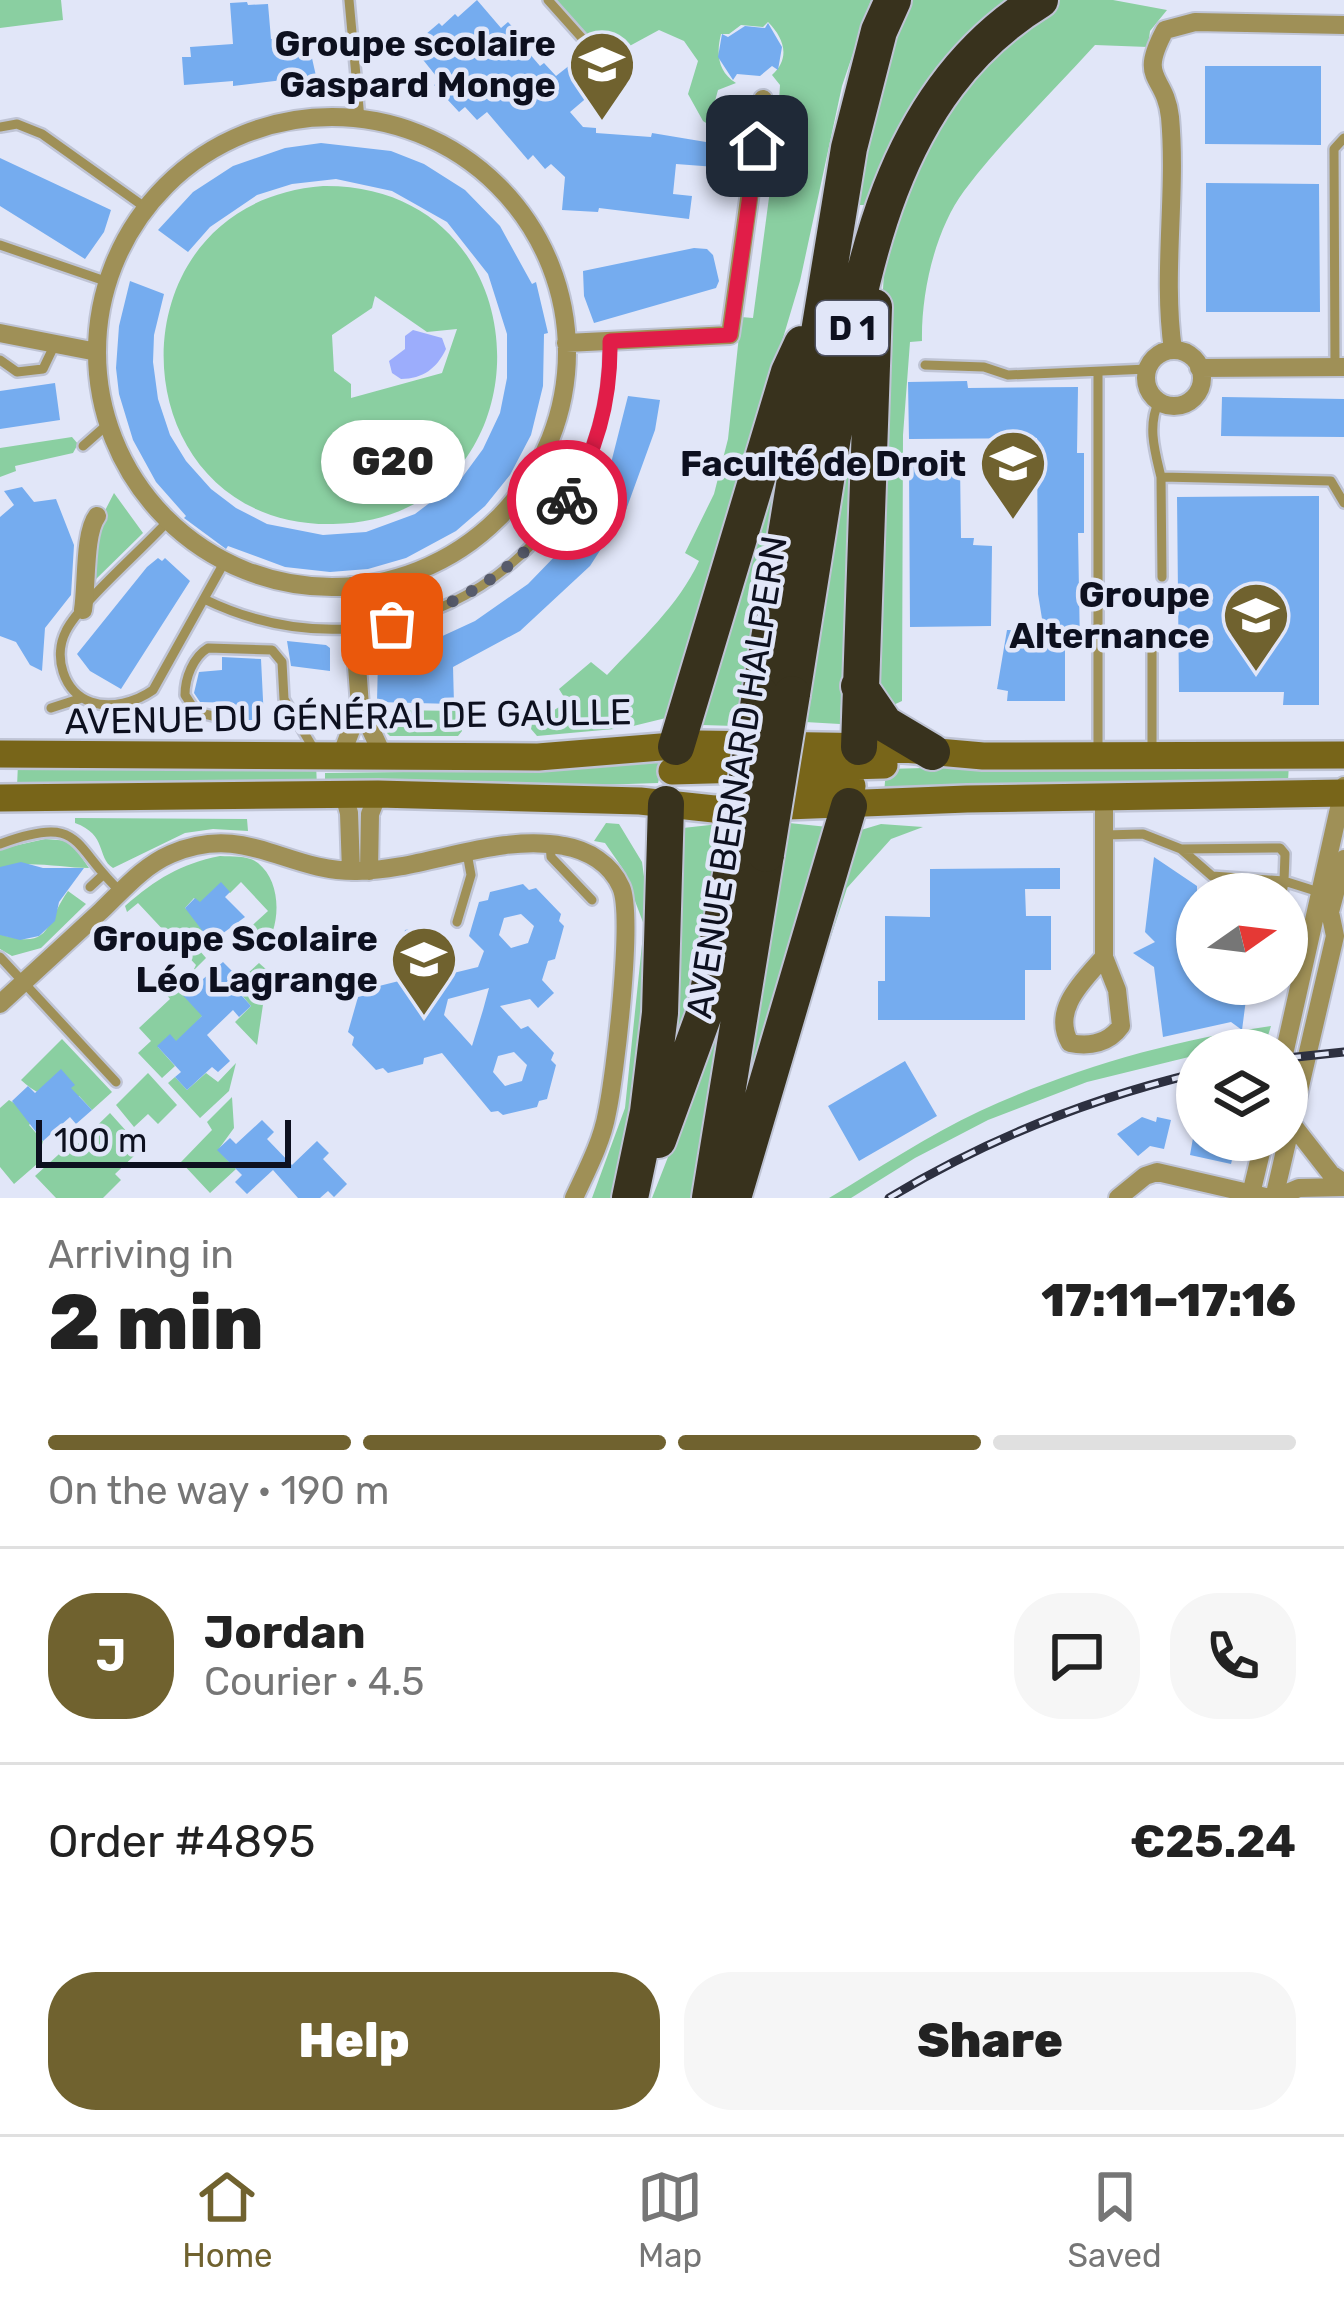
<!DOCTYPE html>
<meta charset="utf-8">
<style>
:root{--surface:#fff;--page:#f6f6f6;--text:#222;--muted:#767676;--line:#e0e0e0;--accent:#70622f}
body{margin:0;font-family:Rubik,sans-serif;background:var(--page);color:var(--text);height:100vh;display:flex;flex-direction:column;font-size:45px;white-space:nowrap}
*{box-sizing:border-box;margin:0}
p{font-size:39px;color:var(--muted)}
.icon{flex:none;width:66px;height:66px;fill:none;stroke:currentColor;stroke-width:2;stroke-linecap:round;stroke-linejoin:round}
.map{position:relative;height:1198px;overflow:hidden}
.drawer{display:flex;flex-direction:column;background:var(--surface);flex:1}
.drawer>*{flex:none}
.needle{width:78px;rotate:76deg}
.controls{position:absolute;left:1176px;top:873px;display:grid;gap:24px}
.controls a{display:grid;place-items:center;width:132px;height:132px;border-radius:50%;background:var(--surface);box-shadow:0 3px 9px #0004;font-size:60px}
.scale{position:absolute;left:36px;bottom:30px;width:255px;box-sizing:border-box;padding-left:12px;border:6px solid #0d101f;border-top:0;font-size:33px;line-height:42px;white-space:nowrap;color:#0d101f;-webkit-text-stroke:9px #e1e6f8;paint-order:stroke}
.pin{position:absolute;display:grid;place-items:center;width:102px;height:102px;color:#fff;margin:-51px;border-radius:24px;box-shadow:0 6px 18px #0006}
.courier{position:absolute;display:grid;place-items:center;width:120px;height:120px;margin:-60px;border:9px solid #e11d48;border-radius:50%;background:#fff;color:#222;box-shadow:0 3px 15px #0007}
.bubble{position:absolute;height:84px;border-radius:42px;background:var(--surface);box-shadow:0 3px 9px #0004;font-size:39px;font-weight:800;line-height:84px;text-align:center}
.head em{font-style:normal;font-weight:800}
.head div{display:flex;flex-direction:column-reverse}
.head{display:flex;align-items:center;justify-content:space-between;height:204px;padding:0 48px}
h1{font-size:78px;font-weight:800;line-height:90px}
.bar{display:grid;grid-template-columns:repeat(4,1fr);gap:18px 12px;align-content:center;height:144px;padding:0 48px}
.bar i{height:15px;border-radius:9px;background:var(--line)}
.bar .active{background:var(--accent)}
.bar p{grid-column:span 4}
.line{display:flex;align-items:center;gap:30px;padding:0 48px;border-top:3px solid var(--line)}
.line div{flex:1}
.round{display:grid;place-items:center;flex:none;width:126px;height:126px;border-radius:48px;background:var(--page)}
.cta{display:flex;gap:24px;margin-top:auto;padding:24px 48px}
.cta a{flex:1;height:138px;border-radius:48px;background:var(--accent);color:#fff;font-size:48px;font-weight:800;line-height:138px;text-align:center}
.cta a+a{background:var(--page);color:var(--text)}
.tab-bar{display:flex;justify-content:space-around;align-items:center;height:168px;border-top:3px solid var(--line);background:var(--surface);font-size:33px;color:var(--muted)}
.tab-bar a{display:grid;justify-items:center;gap:6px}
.tab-bar .active{color:var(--accent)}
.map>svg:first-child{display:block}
.green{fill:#8acfa1;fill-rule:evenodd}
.water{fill:#9cadfc}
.building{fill:#75acef;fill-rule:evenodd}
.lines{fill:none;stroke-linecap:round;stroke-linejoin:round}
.lane-casing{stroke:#bfc4d5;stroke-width:14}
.street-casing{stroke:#bfc4d5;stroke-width:22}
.secondary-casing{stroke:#bfc4d5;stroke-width:32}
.highway-casing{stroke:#bfc4d5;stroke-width:40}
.lane{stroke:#9f9057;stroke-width:9}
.street{stroke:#9f9057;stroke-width:18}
.secondary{stroke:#786519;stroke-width:27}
.highway{stroke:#38321d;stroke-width:36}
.rail-casing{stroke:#2d3040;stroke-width:9}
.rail{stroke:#e1e6f8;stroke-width:4.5;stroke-dasharray:14;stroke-linecap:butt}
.highway-bridge-casing{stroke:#bfc4d5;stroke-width:40;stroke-linecap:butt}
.highway-bridge{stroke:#38321d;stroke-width:36}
.done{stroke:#575b6b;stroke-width:12;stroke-dasharray:0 21.6}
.route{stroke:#e11d48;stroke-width:15}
.labels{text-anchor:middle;stroke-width:9;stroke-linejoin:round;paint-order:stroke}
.shield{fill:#e1e6f8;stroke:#4d5060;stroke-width:3}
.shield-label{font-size:33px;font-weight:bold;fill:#0d101f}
.poi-label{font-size:36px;font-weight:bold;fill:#0d101f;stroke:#e1e6f8;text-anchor:end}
.street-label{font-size:36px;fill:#0d101f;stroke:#e1e6f8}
</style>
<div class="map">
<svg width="1344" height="1198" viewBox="0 0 1344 1198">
<rect width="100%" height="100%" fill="#e1e6f8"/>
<path class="green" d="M0,0H61L63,20L0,28Z
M554,0H871L842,86L800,281L670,717L625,728L537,736L531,729L532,724L567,702L559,689L591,662L607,675C640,640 679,605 699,561L685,553L714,494L728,439L741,317L753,318L776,145L780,85L772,75C791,58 784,38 768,22L763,27L741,25L729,34H721C716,54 718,72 736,83L718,90L712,112L749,119L748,127H740L733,140L703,121L688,94L698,61L684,41L659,30L624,49L593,44Z
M904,0H1010L978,27L867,205H853Z
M1060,0H1113L1167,10L1150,31L1148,47L1095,45C1052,93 1003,139 964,191C935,230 921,293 922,341L910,342L903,435L902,701L889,707L877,697L874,663L876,399L887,226L923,137L972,69L1017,27Z
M323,186C551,183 556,520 333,524C116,528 102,203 323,186ZM375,296L427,332L457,329L442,373L351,398V384L334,371L332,335L372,308Z
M855,412L840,724L805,722Z
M787,419L777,492L773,497L735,726L702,725Z
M72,437L78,444L73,453L15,466L16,471L0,477V448Z
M114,493L143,533L92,583L93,534Z
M389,710L461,711L462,731L458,736H390L385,731L384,714Z
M664,757L658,783L507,788H325V773L404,772L405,764Z
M18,763H316L317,788L17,787Z
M1081,764H1289L1288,781H1234L1178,789L884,794L886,769Z
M75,818L247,819L248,831L213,829L185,833L113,868C96,857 108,835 75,823Z
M606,823L619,824L642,862L653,943L632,1145L611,1198H592L625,1108L644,925L623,869L605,843L594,841Z
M789,823L828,827L739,1133Z
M719,824L706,931L664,1091L683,828Z
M881,824L923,827L891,839L847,888L751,1178L861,830Z
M45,839L70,841L89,868C62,868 22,859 0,869V849Z
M220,856C233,857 248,855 258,863C283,883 281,929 262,951L244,933L268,911L241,882L230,893L221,883L200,903L194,898L185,908L206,926L201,932L211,942L200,951L206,958L193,971L196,965L138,903L127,912L125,906C156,879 180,864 220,856Z
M68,891L86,904L41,948L12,956L0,949V934C53,952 46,921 68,891Z
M259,963L268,971L257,1045L235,1022L251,1006L234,986Z
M731,973L693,1198H652L686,1111Z
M175,985L204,1014L177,1043L158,1047L175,1066L162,1078L138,1053L151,1041L139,1028L170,999L166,994Z
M1271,1026L1266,1042L1197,1050V1055L1087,1082L988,1120L915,1158L851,1198H829C878,1169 928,1135 980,1111C1071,1069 1172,1040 1271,1026Z
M62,1039L112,1092L92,1110L79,1096C58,1104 37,1095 21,1080Z
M236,1063L229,1091L200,1118L168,1083L175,1077L187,1090L206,1073L218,1082Z
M148,1073L177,1105L158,1124L148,1114L134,1127L116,1105Z
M232,1097L234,1128L218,1150L236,1169L210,1193L181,1162L212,1130L207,1122Z
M9,1100L37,1117L29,1125L43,1141L37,1164L14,1184L0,1167V1108Z
M110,1113L128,1133L122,1139L136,1154L115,1174L121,1180L103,1198H56L35,1176L69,1145L73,1149Z"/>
<path class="water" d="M413,330L442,338L446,349C437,368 423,379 401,379L392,373L389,361L405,349V336Z"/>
<path class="building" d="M477,0L501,28L508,22L520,35L516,38L540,66L544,63L556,76L570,65L582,79L578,82L590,95L570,112L583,127L596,128V133L651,137L652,133L718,144L716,167L676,164L673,194L692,196L689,219L599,208L598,212L562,210L565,177L551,164L545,169L533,155L528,160L487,112L477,120L465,107L459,112L434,85L440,81L412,46L439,23L442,26L455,14L458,17Z
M247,2L248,5L268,4L271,39L307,36L316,76L233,86V81L184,85L182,57H191L190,47L233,44L230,3Z
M768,23L782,47L778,70L772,66L760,76L737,74L733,80L718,57L722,34L728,37L745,26L765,28Z
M1205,66H1321V145L1205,144Z
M321,143L391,151L424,164L465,190L500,226L532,284L536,282L548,333L544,334L543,386L531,435L510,475L485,506L456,531L406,558L368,569L330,572L285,567L228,546L226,549L184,518L186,516L156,482L133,440L119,394L116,368L119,326L130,281L164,294L154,335L153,362L158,399L170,435L186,461L211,489L236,508L267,524L323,535L366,532L415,514L461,479L483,449L500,413L507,378V334L488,274L447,222L392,191L336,179L292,184L257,195L210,227L188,252L158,230L193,192L233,166L285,148Z
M0,158L111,210L104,232L85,259L0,206Z
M1206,183L1319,184L1320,312H1206Z
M694,248L707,249L713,255L719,281L716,288L594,323L584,296L583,271Z
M967,381L968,388L1078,387L1077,453H1084V533H1078L1080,648L1065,649V701H1007L1008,691L997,689L1007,630L1044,631L1038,594L1037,438L909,439L908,382Z
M55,383L60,420L0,429V391Z
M628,396L660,400L655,430L626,510L590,566L520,631L453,667L454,704L377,702L378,659L422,641L423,645L475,621L528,584L560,551L592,505L610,467Z
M1222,397L1344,399V437L1221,436Z
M909,463L960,464L961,538H974L973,545L992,546L991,626L910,627Z
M22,487L34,502L56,499L74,545L71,595L45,628L42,671L30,665L16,642L0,636V517L14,505L4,491Z
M1319,496V705H1283L1284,692H1179L1177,497Z
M158,558L162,561L165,558L190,581L121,689L90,671L77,654L147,567Z
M287,641L326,645L330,648V671L291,666Z
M222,657L261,659L264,720H234V703L200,702L194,693L199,672L222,670Z
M1154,857L1197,886V984H1248L1242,1030L1231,1022L1163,1037L1154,967L1133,953L1155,942L1145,932Z
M21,862L43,868H84L59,902L55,921L39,936L20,940L0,935V867Z
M1060,868V889H1025L1026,916H1051V970H1025V1020H878V981H885V916L930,917V869Z
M221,882L230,892L225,897L245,917L211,942L185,908L195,898L200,902Z
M523,884L529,890L536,888L561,914L559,921L564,926L555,959L548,961L542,980L554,993L538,1008L530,999L500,1006L521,1029L528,1026L554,1053L551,1060L556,1065L547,1099L539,1101L537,1107L503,1115L498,1111L491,1112L442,1053L424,1058L423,1064L388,1073L383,1068L376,1070L352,1045L354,1037L348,1032L358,997L366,995L367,989L411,978L398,964L405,930L415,928L441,951L429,979L478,967L484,951L469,936L479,902L488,900L490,892ZM521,914L534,926L528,943L511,948L499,935L504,918ZM489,988L483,1010L472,1046L444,1015L448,999ZM514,1052L527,1065L522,1081L505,1086L493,1072L498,1056Z
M223,962L234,973L228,980L251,1006L239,1017L233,1010L207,1035L230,1061L218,1072L212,1067L187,1090L175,1077L181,1072L157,1046L170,1034L176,1041L202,1016L178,990L190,979L196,985Z
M905,1061L937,1116L859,1161L828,1106Z
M61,1069L75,1085L71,1088L92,1110L76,1124L70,1117L43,1141L12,1101L28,1086L35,1093Z
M1142,1117L1156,1122L1157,1117L1171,1120L1164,1149L1150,1146L1138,1156L1117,1134Z
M262,1120L274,1132L267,1139L292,1165L317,1141L329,1153L323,1159L347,1184L334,1197L328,1191L320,1198H298L273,1170L247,1194L235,1182L242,1175L217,1150L230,1138L236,1144Z
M1193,1138L1235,1148L1231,1164L1190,1155Z"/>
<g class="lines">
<defs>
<path id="lane" d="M349,0L360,119
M548,0L590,47
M0,127L17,124L42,134L146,208
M0,245L108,282
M0,360L17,372L43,369L54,346
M925,365L984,367L1008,375L1148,369
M1335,367L1334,149L1344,138
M1159,401C1147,426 1155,452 1161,477
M83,446L108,424
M168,521C144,548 79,604 66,631C53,656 63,692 91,702C111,709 136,702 153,690L225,561
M1162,577L1161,477L1331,481L1344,503
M204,599C398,693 613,557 609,341
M51,708L82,698
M213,716L196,712L185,695C185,678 193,657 208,648L272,650L282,662L284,699L315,751
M1152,752V632
M1098,753V374
M1104,835L1143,834L1181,849L1212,876L1284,881L1285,854L1280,848L1181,849
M0,844C84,813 71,846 121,892
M550,844L551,857L592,900
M90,887L104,874
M1282,894L1284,881L1322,893
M457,922L471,875L467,853
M0,957L116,1082
M1262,994L1264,984"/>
<path id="street" d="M97 352a235 235 0 1 1 470 0a235 235 0 1 1-470 0Z
M0,333L97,352
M566,343L730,335L763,99
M1173,350C1162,274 1177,194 1170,117C1165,73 1137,82 1165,30L1195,22L1344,25
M1146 378a28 28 0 1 1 56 0a28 28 0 1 1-56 0Z
M1199,368L1344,367
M351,586L360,706L383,756
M83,610C87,585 84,533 97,516
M341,756L360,706
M344,795L349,813L351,871
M1104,799V957L1117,990L1121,1026C1109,1043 1090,1047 1070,1043C1051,1010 1083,981 1104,957
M369,871L370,814L378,794
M0,1004C34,973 67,942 101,911C123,890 143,866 171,854C246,822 286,872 357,871C425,870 496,833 564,846C588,850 611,864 621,887C634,916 615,1076 607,1113C602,1142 586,1172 574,1198
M1285,1050L1344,786
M1292,1124L1331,1174L1344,1183
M1118,1198L1145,1176L1157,1172L1270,1198
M1250,1198L1264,1140
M1274,1198L1335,936L1330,912L1344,859
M1275,1198L1299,1188L1344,1187"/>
<path id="secondary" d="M0,754L538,757L698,744L881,747L983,756L1344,755
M672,771L884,765
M798,785L852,786
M0,798L378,794L640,801L714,809L967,799L1344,793"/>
<path id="highway" d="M859,686L885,724L932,752
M760,694L849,148L879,31L893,0
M792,694C805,612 818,531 831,449C858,285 884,95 1040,0
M676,747L789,372L802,344
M859,747L874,307
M658,1140L703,1017L735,854
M630,1198L648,1112L660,1013L666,804
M710,1198L766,854
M733,1198L849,806"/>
</defs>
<use href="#lane" class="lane-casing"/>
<use href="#street" class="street-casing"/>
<use href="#secondary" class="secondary-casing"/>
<use href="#highway" class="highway-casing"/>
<use href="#lane" class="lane"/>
<use href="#street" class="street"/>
<use href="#secondary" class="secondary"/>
<use href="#highway" class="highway"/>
<defs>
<path id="rail" d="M1287,1058L1344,1052
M889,1198C985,1140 1088,1099 1197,1073"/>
</defs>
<use href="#rail" class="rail-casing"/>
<use href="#rail" class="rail"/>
<defs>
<path id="highway-bridge" d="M735,854L760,694
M766,854L792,694"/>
</defs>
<use href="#highway-bridge" class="highway-bridge-casing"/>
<use href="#highway-bridge" class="highway-bridge"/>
</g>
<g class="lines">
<path class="done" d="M392,624C465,604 526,564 567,500"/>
<path class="route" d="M567,500C597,452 611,397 610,341L730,335L757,146"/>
</g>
<defs>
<symbol id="school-pin" viewBox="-11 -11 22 30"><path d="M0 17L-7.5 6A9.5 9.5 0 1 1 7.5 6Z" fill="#70622f" stroke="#e1e6f8"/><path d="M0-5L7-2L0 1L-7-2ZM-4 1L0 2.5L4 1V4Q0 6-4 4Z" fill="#fff"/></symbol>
<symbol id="university-pin" viewBox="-11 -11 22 30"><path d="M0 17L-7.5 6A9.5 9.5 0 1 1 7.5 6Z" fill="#70622f" stroke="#e1e6f8"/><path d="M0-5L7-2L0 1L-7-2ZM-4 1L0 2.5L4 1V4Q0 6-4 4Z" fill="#fff"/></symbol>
</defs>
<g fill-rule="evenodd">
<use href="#school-pin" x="564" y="26" width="76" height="104"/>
<use href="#university-pin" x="975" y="425" width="76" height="104"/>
<use href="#university-pin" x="1218" y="577" width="76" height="104"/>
<use href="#school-pin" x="386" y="921" width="76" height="104"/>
</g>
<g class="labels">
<rect class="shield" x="816" y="301" width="72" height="54" rx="9"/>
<g class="shield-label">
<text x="852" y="340">D 1</text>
</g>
<g class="poi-label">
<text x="556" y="56">Groupe scolaire<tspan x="556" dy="41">Gaspard Monge</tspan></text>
<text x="966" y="476">Faculté de Droit</text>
<text x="1210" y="607">Groupe<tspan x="1210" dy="41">Alternance</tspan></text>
<text x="378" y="951">Groupe Scolaire<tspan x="378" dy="41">Léo Lagrange</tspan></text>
</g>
<g class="street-label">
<text transform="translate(348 716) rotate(-1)" y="13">AVENUE DU GÉNÉRAL DE GAULLE</text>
<text transform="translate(736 777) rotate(-81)" y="13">AVENUE BERNARD HALPERN</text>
</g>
</g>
</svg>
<div class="controls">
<a><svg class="needle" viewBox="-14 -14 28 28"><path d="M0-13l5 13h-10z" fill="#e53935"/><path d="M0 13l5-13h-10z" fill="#767676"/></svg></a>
<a><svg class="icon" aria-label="layers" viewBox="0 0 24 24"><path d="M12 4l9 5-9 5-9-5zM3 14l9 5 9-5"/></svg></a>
</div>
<div class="scale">100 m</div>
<div class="pin" style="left:392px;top:624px;background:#ea580c"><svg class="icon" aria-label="bag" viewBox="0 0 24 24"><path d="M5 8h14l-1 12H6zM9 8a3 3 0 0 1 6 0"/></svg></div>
<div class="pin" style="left:757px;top:146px;background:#1f2937"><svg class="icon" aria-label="home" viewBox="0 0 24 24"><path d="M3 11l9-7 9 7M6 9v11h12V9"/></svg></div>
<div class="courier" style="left:567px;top:500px"><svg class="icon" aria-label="bike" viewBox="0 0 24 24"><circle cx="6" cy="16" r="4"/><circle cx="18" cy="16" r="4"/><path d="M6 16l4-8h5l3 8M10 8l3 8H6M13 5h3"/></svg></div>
<div class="bubble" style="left:321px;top:420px;width:144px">G20</div>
</div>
<section class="drawer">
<div class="head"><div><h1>2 min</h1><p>Arriving in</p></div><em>17:11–17:16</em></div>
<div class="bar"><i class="active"></i><i class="active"></i><i class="active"></i><i></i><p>On the way · 190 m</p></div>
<div class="line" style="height:216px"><b class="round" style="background:var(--accent);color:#fff">J</b><div><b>Jordan</b><p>Courier · 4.5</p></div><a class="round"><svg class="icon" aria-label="chat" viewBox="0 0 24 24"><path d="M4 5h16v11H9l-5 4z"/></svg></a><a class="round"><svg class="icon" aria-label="phone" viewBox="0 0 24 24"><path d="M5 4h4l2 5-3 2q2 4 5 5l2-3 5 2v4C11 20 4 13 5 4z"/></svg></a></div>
<div class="line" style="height:156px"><div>Order #4895</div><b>€25.24</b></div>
<div class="cta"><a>Help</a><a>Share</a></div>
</section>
<nav class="tab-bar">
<a class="active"><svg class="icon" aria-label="home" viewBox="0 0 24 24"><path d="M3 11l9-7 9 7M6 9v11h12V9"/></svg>Home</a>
<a><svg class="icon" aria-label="map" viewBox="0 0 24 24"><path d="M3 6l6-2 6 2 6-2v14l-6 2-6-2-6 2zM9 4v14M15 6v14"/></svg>Map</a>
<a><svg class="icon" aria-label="saved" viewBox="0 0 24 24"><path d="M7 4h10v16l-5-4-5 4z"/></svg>Saved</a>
</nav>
